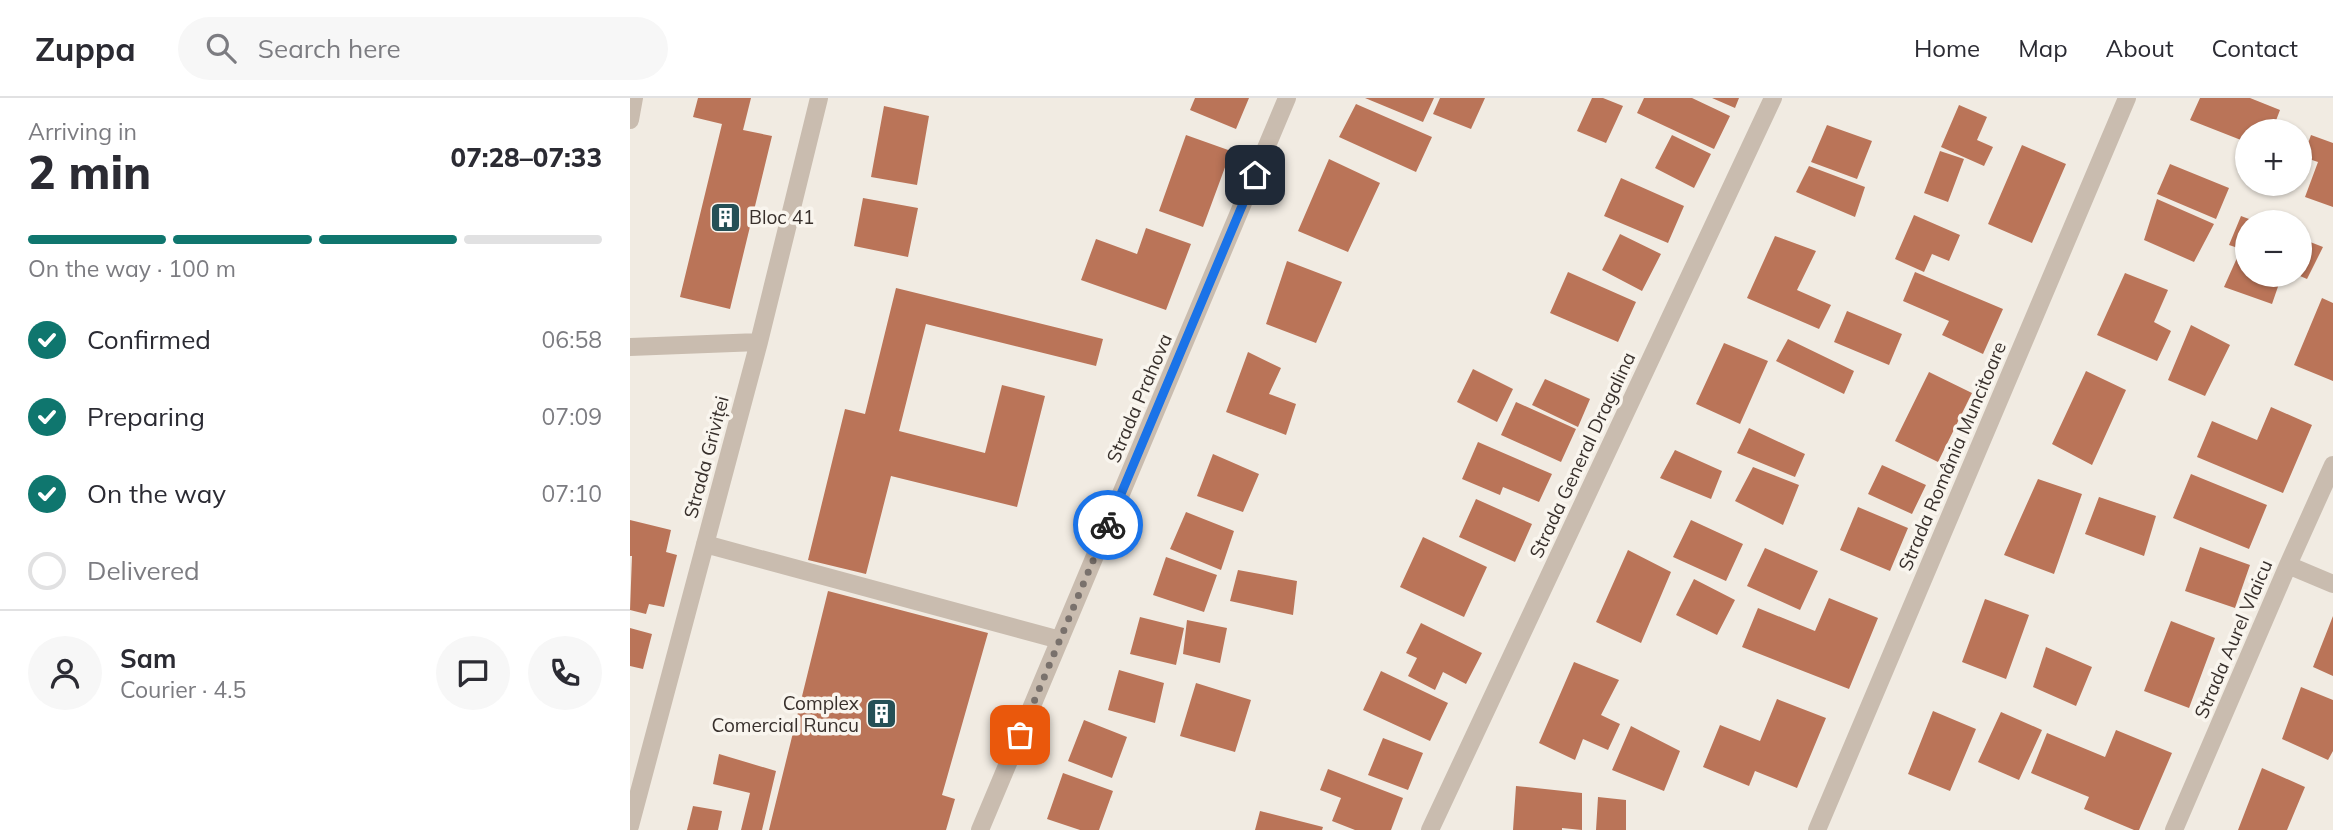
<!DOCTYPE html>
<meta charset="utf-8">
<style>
:root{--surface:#fff;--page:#f7f7f7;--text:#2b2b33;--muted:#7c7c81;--line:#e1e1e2;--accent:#0f766e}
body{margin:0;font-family:Mulish,sans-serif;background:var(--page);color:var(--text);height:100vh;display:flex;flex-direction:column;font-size:26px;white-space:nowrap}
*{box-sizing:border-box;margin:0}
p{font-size:23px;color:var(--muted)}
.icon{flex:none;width:38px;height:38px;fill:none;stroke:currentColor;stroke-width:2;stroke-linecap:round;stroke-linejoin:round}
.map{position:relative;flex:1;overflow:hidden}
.details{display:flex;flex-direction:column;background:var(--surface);width:630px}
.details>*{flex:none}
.fabs{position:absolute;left:1605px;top:21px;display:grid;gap:14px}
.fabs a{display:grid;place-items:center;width:77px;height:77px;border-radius:50%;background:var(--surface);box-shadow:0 2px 5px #0004;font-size:35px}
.pin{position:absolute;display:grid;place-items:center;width:60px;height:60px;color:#fff;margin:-30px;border-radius:14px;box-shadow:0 4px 10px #0006}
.courier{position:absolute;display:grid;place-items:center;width:70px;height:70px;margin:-35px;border:5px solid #1a73e8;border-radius:50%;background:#fff;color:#222;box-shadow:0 2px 9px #0007}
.headline em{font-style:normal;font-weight:800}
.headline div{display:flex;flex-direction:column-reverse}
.headline{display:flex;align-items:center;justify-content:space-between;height:119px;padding:0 28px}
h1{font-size:46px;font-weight:800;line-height:52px}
.bar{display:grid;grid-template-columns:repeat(4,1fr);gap:10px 7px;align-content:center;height:84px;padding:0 28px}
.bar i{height:9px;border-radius:5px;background:var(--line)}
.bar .current{background:var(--accent)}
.bar p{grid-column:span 4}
.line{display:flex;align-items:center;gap:18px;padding:0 28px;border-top:2px solid var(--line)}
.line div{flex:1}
.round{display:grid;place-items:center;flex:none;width:74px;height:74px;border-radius:37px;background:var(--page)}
ol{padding:0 28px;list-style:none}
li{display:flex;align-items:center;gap:21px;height:77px}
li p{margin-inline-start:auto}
li .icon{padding:7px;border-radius:50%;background:var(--accent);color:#fff;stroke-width:4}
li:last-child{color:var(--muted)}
li i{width:38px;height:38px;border:4px solid var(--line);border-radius:50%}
header{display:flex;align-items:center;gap:42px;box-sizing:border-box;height:98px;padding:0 35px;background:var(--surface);border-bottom:2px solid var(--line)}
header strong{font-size:33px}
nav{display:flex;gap:38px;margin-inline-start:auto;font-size:24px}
.search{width:490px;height:63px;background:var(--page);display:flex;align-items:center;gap:18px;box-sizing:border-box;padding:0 24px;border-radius:38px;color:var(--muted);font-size:26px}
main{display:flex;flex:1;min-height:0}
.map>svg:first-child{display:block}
.building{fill:#ba7458}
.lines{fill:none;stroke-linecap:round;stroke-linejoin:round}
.minor{stroke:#c9bcaf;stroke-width:18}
.done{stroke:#79716c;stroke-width:7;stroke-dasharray:0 12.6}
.route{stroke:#1a73e8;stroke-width:9}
.labels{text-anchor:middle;stroke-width:7;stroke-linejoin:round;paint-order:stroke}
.poi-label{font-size:19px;fill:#38302c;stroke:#f9f5ee;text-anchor:start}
.street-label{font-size:19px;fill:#38302c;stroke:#f9f5ee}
</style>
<header>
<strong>Zuppa</strong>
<div class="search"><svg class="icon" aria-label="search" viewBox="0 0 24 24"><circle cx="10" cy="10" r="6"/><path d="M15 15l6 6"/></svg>Search here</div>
<nav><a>Home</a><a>Map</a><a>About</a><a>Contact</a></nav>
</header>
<main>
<section class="details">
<div class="headline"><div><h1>2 min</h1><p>Arriving in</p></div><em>07:28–07:33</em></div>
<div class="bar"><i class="current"></i><i class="current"></i><i class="current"></i><i></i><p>On the way · 100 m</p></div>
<ol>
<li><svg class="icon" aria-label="check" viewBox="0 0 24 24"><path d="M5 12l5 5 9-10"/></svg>Confirmed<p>06:58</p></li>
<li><svg class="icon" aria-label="check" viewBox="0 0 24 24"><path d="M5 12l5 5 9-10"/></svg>Preparing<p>07:09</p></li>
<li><svg class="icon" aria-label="check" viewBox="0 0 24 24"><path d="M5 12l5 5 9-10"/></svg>On the way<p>07:10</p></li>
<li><i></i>Delivered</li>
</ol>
<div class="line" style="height:126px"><a class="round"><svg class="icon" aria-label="person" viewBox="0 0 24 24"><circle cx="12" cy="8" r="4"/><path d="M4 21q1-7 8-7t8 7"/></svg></a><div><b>Sam</b><p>Courier · 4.5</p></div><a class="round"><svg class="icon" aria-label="chat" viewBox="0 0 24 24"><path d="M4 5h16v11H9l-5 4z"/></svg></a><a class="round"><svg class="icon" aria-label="phone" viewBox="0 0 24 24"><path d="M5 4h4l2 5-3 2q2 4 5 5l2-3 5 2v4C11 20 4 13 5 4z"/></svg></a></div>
</section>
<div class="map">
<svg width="1703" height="732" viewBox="0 0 1703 732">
<rect width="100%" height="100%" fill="#f1ebe2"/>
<path class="building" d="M68,0H121L113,32L142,38L100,211L50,199L92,26L63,19Z
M565,0H619L606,31L560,12Z
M735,0H804L793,24Z
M810,0H855L841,31L803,16Z
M962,0H973L993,8L976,45L947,33Z
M1014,0H1062L1100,18L1084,51L1007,15Z
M1082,0H1109L1105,10Z
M1570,0H1620L1650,12L1642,33L1625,27L1622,33H1617L1616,44L1560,22Z
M726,6L802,39L786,74L709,39Z
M1329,7L1357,19L1347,42L1363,49L1354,68L1311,49Z
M254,8L299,18L287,87L241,79Z
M1197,27L1242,43L1227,81L1181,64Z
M556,37L601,53L573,129L529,113Z
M1042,37L1081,56L1064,90L1025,70Z
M1681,37L1703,45V109L1675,99L1688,64L1673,59Z
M1392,47L1436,66L1402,145L1358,126Z
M1310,53L1334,61L1318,104L1294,95Z
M699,61L750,85L718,154L668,133Z
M1540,66L1599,90L1586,121L1527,96Z
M1179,68L1235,89L1225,119L1166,94Z
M991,80L1054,108L1038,145L974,118Z
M233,100L288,110L278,159L224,148Z
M1527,101L1584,126L1564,164L1514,142Z
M1284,117L1330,137L1319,163L1302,156L1294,174L1265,161Z
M1611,118L1627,124H1617V177H1652L1642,206L1594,189L1611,151L1599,147Z
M516,130L561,146L536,212L451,182L466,141L507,156Z
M990,136L1031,156L1012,193L972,172Z
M1145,138L1186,153L1167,192L1201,207L1189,231L1117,200Z
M1670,140L1693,149L1677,181L1670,178Z
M657,163L712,184L686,245L636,226Z
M938,174L1006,204L988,244L920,215Z
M1285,174L1373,211L1353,256L1312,237L1319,223L1273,203Z
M1495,175L1538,192L1524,224L1541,233L1527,263L1467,237Z
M266,190L473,241L466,268L296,226L269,333L355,355L372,287L415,298L387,409L261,378L236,476L178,462L215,311L235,316Z
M1692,200L1703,205V283L1664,267Z
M1217,213L1272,236L1259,267L1204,244Z
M1561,227L1600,247L1575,298L1538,282Z
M1158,241L1224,273L1214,296L1146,263Z
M1094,245L1138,263L1110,326L1066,306Z
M618,254L651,270L639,296L666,306L656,337L596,314Z
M843,271L883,291L867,324L827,304Z
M1456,273L1496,292L1462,367L1422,346Z
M1299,274L1342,295L1308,364L1265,343Z
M915,281L960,301L948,329L902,307Z
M886,304L946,331L931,364L871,337Z
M1641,309L1682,327L1653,395L1567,359L1582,323L1627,342Z
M1119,330L1175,356L1165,379L1107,355Z
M848,344L922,376L909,404L873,389L870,397L832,381Z
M1045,352L1092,373L1081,401L1030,380Z
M583,356L629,376L613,414L567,398Z
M1252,367L1296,387L1282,416L1238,396Z
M1123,369L1169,387L1153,427L1105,403Z
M1561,376L1637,407L1619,451L1543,420Z
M1408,381L1452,396L1424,476L1374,457Z
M1469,399L1526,418L1514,458L1455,436Z
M846,401L902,426L885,464L829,439Z
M1228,409L1278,430L1260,473L1210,452Z
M556,414L604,433L591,472L540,451Z
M0,422L41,432L36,454L47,457L34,509L19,506L16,516L0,512L2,458H0Z
M1061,422L1113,446L1096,483L1043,459Z
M793,439L857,469L834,519L770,489Z
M1570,449L1620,467L1605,510L1555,493Z
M1135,450L1188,473L1170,512L1117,488Z
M998,452L1041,474L1011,545L966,524Z
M536,459L587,477L574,514L523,497Z
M608,472L667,483L663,517L600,503Z
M1064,481L1105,502L1087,537L1046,517Z
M198,493L358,535L312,697L325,701L316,732H139Z
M1199,500L1248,520L1219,591L1112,549L1128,510L1185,533Z
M1355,501L1399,517L1376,581L1332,564Z
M1703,518V578L1683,569Z
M510,519L554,530L546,567L500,556Z
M557,522L597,530L590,565L553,556Z
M1541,523L1585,540L1559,610L1514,593Z
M791,525L852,555L836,586L813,574L805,592L778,578L787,560L776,555Z
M0,530L22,536L13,571L0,568Z
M1416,549L1462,569L1446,608L1403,589Z
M944,564L989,582L971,617L990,626L978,652L953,641L945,662L909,645Z
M489,572L534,585L525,625L478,612Z
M751,573L818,605L800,643L733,612Z
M566,585L621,602L605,654L550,638Z
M1671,589L1703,602V653L1698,662L1652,641Z
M1147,601L1196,620L1167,690L1125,673L1119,688L1073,669L1090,627L1130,643Z
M1303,613L1346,631L1320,693L1278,676Z
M1371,614L1412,632L1389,682L1348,664Z
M454,622L497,639L482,680L438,663Z
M1001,628L1050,653L1034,693L982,672Z
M1486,632L1542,655L1509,732H1504L1454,711L1459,699L1401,675L1417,635L1475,659Z
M753,640L793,655L778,692L738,677Z
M89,656L146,673L132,732H111L120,695L83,686Z
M1632,670L1675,689L1657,732H1608Z
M698,671L773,700L761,732H725L702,723L711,700L690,692Z
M433,675L483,693L469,732H450L417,721Z
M886,688L952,695V732L932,730V732H883Z
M968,699L996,702V732H966Z
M63,708L92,713L88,732H57Z
M630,713L693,729L692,732H625Z"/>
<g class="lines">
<path class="minor" d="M0,22L4,0
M0,249L129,244
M75,446L430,542
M1658,467L1703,486
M0,728L129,244L189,0
M350,732L657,0
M800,732L1143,0
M1187,732L1497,0
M1544,732L1658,467L1703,367"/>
</g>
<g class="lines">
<path class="done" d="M390,637L478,427"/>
<path class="route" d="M478,427L625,77"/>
</g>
<defs>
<symbol id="building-square" viewBox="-11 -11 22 22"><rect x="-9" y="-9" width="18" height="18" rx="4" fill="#255056" stroke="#f9f5ee"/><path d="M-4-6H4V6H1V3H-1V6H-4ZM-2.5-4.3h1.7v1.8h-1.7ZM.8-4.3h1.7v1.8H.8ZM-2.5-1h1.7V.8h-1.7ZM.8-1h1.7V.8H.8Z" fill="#fff"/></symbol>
</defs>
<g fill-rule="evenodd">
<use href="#building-square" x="78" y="102" width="35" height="35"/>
<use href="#building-square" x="234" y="598" width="35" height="35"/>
</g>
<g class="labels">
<g class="poi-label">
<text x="119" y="126">Bloc 41</text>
<text x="229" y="612" text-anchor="end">Complex<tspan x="229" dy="22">Comercial Runcu</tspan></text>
</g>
<g class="street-label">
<text transform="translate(509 300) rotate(-67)" y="7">Strada Prahova</text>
<text transform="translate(952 357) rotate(-65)" y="7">Strada General Dragalina</text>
<text transform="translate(1322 358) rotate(-67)" y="7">Strada România Muncitoare</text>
<text transform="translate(76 359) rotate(-75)" y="7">Strada Griviței</text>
<text transform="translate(1603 541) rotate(-67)" y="7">Strada Aurel Vlaicu</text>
</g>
</g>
</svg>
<div class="fabs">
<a>+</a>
<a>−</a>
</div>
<div class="pin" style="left:390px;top:637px;background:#ea580c"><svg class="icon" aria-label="bag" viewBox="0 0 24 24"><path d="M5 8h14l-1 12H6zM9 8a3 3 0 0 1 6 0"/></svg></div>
<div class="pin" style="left:625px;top:77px;background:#1f2937"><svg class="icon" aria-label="home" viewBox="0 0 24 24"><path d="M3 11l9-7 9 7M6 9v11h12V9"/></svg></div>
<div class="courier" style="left:478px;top:427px"><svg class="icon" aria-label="bike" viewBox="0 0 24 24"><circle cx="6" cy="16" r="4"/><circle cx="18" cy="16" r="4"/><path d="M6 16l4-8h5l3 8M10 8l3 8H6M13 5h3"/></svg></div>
</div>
</main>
